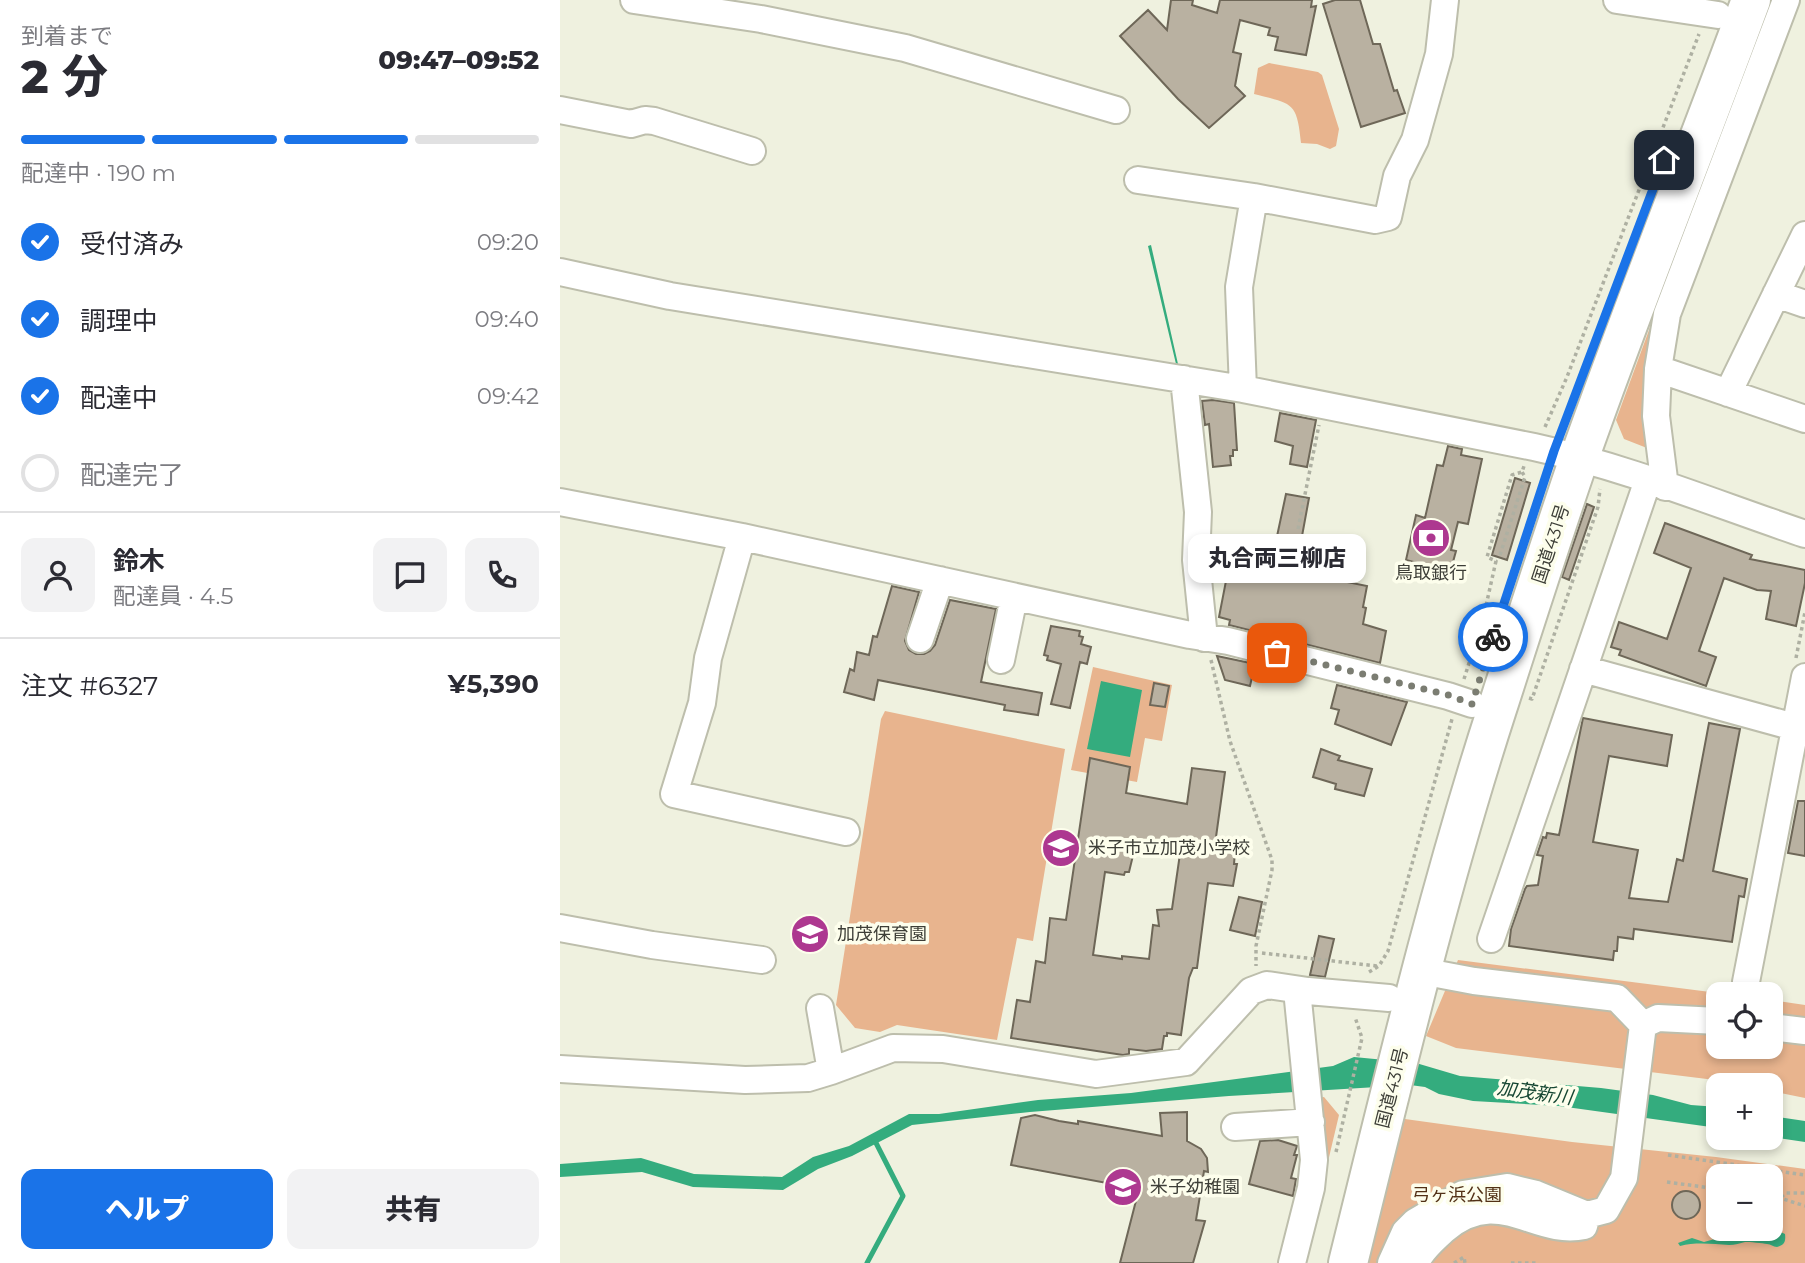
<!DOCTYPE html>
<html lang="ja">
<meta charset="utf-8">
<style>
:root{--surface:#fff;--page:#f2f2f3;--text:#2b2b33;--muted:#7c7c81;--line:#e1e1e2;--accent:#1a73e8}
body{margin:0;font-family:Montserrat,"Noto Sans JP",sans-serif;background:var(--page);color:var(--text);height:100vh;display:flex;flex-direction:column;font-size:26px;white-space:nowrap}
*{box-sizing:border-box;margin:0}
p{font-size:23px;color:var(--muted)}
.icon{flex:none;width:38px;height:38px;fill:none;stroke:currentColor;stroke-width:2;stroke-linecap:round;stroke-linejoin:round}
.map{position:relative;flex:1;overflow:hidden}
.side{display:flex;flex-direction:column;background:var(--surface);width:560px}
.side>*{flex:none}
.tools{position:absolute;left:1146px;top:982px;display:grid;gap:14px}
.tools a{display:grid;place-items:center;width:77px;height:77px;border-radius:14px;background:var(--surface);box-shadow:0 4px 10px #0003;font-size:35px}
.pin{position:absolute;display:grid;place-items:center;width:60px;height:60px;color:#fff;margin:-30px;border-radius:14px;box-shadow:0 4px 10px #0006}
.courier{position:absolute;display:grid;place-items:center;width:70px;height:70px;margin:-35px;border:5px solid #1a73e8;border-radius:50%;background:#fff;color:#222;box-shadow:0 2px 9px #0007}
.bubble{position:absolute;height:49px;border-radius:14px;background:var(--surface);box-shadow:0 4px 10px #0003;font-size:23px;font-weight:800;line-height:49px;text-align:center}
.head em{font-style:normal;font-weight:800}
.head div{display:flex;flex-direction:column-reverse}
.head{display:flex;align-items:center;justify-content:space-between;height:119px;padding:0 21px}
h1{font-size:46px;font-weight:800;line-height:52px}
.bar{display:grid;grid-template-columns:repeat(4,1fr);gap:10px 7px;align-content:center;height:84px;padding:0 21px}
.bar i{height:9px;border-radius:5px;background:var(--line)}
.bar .active{background:var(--accent)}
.bar p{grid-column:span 4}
.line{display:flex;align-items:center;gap:18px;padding:0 21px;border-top:2px solid var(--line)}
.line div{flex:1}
.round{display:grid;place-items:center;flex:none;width:74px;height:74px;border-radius:14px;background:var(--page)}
ol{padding:0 21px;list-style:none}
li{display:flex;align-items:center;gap:21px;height:77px}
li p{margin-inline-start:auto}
li .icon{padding:7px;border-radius:50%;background:var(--accent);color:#fff;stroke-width:4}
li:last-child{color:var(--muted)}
li i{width:38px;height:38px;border:4px solid var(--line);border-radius:50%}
.button{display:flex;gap:14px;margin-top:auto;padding:14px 21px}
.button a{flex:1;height:80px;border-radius:14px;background:var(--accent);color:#fff;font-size:28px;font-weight:800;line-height:80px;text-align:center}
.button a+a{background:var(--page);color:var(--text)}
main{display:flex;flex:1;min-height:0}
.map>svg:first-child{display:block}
.green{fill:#e8b48e;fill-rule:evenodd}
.water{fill:#34ac7e}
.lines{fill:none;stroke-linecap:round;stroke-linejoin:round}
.stream{stroke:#34ac7e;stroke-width:5}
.building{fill:#b9b1a1;stroke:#6e6758;stroke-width:2;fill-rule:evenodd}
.minor-casing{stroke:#bdbeac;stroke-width:30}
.highway-casing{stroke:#bdbeac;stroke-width:42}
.path{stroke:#aeb0a2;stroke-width:3.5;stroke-dasharray:3.5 3.5;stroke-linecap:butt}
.minor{stroke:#fff;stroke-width:26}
.highway{stroke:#fff;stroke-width:38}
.done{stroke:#7b7d72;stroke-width:7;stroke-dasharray:0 12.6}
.route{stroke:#1a73e8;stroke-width:9}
.labels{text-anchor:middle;stroke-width:7;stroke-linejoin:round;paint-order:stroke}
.street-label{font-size:18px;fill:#3d3e37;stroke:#fdfeec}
.poi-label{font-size:18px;fill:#3d3e37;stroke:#fdfeec;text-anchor:start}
.park-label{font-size:18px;fill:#523116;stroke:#fdfeec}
.water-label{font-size:19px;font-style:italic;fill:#184834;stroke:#fdfeec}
</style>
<main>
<section class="side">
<div class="head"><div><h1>2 分</h1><p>到着まで</p></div><em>09:47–09:52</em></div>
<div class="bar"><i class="active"></i><i class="active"></i><i class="active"></i><i></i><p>配達中 · 190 m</p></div>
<ol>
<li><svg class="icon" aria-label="check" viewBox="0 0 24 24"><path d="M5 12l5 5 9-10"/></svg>受付済み<p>09:20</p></li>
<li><svg class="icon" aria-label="check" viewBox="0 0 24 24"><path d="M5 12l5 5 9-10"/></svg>調理中<p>09:40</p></li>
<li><svg class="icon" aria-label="check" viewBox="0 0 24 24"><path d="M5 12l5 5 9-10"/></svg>配達中<p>09:42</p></li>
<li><i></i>配達完了</li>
</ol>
<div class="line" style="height:126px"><a class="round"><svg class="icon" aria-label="person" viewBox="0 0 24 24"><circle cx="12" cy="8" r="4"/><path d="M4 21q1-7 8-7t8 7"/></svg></a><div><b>鈴木</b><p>配達員 · 4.5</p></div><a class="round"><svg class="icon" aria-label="chat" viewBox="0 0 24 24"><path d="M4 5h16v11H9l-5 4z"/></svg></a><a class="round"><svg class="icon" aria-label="phone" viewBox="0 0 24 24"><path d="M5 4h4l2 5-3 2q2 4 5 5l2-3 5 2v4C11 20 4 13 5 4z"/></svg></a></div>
<div class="line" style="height:91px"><div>注文 #6327</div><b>¥5,390</b></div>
<div class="button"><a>ヘルプ</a><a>共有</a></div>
</section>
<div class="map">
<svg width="1245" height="1263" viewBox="0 0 1245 1263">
<rect width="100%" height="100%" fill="#eff1df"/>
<path class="green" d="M1209,11L1104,300L1087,448L1064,439L1056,420L1205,14Z
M709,63L758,72L762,75L779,129L776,146L770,149L757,144L741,143C737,101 732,104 694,94L698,68Z
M533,667L612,685L602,741L585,738L577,782L511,770Z
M325,711L505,749L473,941L457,938L437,1040L337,1025L320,1032L295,1028L276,1005L321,719Z
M898,960L1166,994H1158V1046H1211V1000L1245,1005V1098L1211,1091V1085H1180L1147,1079L896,1048L866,1036Z
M764,1097L779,1115L744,1263L757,1098Z
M845,1119L1012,1142L1156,1157L1245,1169V1263H808L835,1148ZM1158,1176H1211V1228H1158Z"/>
<path class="water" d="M591,245L618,364H616L588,246Z
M541,681L582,690L570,757L527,749Z
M794,1057L856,1063L900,1076L1041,1088L1093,1095L1131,1105L1158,1107V1128L999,1106L913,1101L879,1094L865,1087L850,1085L669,1096L470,1112L352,1125L292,1156L258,1169L223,1190L133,1187L82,1172L0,1177V1164L81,1158L134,1174L222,1177L253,1157L289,1146L349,1114H379L478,1100L571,1093L773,1066Z
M1211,1116L1245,1121V1142L1211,1137Z
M1214,1229L1225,1234C1226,1242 1224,1245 1217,1247C1213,1247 1211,1244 1207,1244C1203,1243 1189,1242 1185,1242C1180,1243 1175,1245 1169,1245C1153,1244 1135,1242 1120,1246L1118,1243L1132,1238L1144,1242L1162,1237L1175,1240L1192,1236L1204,1241L1208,1239L1209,1233Z"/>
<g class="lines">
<path class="stream" d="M307,1263L343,1196L314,1139"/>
</g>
<path class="building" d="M611,0H633L632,5L657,13L660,0H752L751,7L756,6L746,55L715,50L718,37L708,35L710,28L680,20L673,52L681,54L675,86L685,96L649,128L618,99L560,36L588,10L607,30Z
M775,0H800L813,44H820L834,91L837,90L845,113L801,127L763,4Z
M653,400L674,403L677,450H673V456H670L671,465L653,467L649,424L645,425L642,401Z
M720,413L756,420L747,467L730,464L733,446L715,441Z
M888,446L902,449L901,455L922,459L908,524L898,522L891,550L896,551L891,569L886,568L884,576L864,572L865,565L846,560L856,515L865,518L877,465L883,466Z
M955,478L970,483L947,560L932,555Z
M726,494L749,498L740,547L779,555L775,573L783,574L782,581L807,586L803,607L806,608L803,624L826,631L820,663L669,625L670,620L659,617L666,581L660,579L658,572L653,571L652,548L687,554V552L698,554L699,550L709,552L711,540L716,541Z
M1027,504L1034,507L1009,580L1002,577Z
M1105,523L1192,555L1190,559L1245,570V583L1236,626L1206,619L1211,591L1197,590L1164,578L1139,651L1156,657L1146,686L1059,655L1061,650L1051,647L1059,622L1107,639L1131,568L1094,553Z
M332,586L359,592L345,641L349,650L356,654H364L370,651L375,645L390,600L436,609L421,682L482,693L478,715L444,710L445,705L318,680L314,700L284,692L290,669L294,671L297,652L309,655L313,636L317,637Z
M491,626L520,631L519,636L523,637L521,644L531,647L527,664L520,662L510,708L491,704L501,664L487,660L488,656L484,655Z
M657,656L695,664L690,686L665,680Z
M594,683L609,686L605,707L590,705Z
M777,685L847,702L831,745L775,724L779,710L771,708Z
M1023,718L1112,735L1107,766L1049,756L1033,842L1078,850L1069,898L1108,902L1117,859L1123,861L1149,723L1180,729L1153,871L1187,879L1184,897L1179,896L1172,942L1074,929L1073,939L1058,937L1057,951H1054L1053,960L949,946L951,929L965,889L967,886L978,885L983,856L977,855L983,837L986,838L987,833L999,835Z
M761,749L780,756L778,760L812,769L804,796L775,789L776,784L753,777Z
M530,758L570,767L566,793L627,804L632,768L665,772L656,837L676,840L674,864H677L673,886L648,883L637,968H633L629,978L621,1035L607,1033V1036H604L602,1049L586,1051L569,1049V1054L563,1055L451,1038L457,1000L470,1002L476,961L485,963L490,918L506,920ZM576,843L621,847L612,909L597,910L599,926L593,925L589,959L562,956V959L533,955L545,872L564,875L565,872H569Z
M1238,801H1245V856L1228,853Z
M679,897L702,902L695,936L670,930Z
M759,936L774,939L765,977L750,975Z
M627,1112V1141L641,1149L647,1158L648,1172L644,1171L636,1220L645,1221L633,1263H560L579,1189L451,1165L461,1118L475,1115L499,1121L518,1124V1121L602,1136L600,1113Z
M718,1140L737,1146L734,1155H737L731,1178L736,1179L733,1196L689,1184L700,1141Z
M1112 1205a14 14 0 1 1 28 0a14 14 0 1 1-28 0Z"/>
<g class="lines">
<defs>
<path id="minor" d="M74,0L201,19L345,48L556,110
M1057,0L1158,15
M0,110L71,124L85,120L94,121L192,151
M578,180L694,197L679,287L683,389
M694,197L815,220L828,217L837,176L855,140L879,54L885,0
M0,272L110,296L683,389L974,447C1066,467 1156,504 1245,534
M1216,294L1245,304
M1098,369L1245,419
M624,379L638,512L636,560L644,638
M1168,393L1245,235
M1105,487L1096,416L1098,369L1107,314L1226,0
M0,502L182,537
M360,639L380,580
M441,660L454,597
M1023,669L1245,730
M286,832L114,794L142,703L148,658L182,537L630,635L668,641L888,696L912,704
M0,928L92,945L202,960
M931,939L1088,480
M861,971L914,981L1057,998L1083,1025
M1186,982L1245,677
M260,1008L271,1071
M1211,1027L1245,1031
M0,1069L185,1080L248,1078L271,1071L333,1048L383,1049L536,1074L626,1062L691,991L707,985L748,991L829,998
M675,1127L751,1122
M732,1263L751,1188L754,1160L738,1000L740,990
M831,1263L845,1232L855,1222L903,1194L947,1187L976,1194L1027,1215L1046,1210L1064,1178L1083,1025L1098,1018L1158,1021
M856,1263C861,1250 874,1240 884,1230C939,1183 975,1237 1024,1226L1027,1215"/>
<path id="highway" d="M788,1263C834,1078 878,891 937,709C964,625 991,540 1020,456C1074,303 1135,152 1191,0"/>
</defs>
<use href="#minor" class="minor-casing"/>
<use href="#highway" class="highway-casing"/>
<path class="path" d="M985,427L1007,377L1139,34
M738,529L759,425
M940,555L965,477L962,472
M1236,658L1245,612
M651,660L670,741L712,860V870L696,946V966
M904,679L923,619L936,561L927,557L952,475L962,472L964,466
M969,698L972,699L1038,507L1040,489
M702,953L817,966
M809,972L819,966L828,951L892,719
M776,1152L802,1038L795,1017
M1108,1155L1245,1175
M1107,1182L1158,1189
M1211,1195L1245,1206
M1221,1197L1226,1193H1245
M894,1263L904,1257L905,1263
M951,1263H978"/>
<use href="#minor" class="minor"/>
<use href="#highway" class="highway"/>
</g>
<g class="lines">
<path class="done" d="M717,653L888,695L912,704L933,637"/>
<path class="route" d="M933,637L994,451L1104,160"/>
</g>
<defs>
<symbol id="bank-disc" viewBox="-11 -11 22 22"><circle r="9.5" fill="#ad3890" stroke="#fdfeec"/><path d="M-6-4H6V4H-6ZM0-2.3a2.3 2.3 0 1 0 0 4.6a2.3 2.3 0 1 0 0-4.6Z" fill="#fff"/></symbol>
<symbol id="school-disc" viewBox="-11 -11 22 22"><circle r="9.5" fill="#ad3890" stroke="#fdfeec"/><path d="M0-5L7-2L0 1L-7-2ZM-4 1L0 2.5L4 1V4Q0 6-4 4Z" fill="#fff"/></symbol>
</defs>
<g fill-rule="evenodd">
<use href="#bank-disc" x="849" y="516" width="44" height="44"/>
<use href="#school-disc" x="479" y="826" width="44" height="44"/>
<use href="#school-disc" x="228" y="912" width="44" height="44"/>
<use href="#school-disc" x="541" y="1165" width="44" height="44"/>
</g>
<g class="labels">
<g class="street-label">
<text transform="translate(991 544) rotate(-72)" y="6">国道431号</text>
<text transform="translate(832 1088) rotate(-76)" y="6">国道431号</text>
</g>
<g class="poi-label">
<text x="871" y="579" text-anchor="middle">鳥取銀行</text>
<text x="528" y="854">米子市立加茂小学校</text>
<text x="277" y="940">加茂保育園</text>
<text x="590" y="1193">米子幼稚園</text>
</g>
<g class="park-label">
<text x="897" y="1201">弓ヶ浜公園</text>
</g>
<g class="water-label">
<text transform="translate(975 1092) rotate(8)" y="7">加茂新川</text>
</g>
</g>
</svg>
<div class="tools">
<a><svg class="icon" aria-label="locate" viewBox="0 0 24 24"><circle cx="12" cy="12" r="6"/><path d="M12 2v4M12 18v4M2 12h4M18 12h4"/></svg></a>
<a>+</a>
<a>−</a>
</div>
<div class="pin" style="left:717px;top:653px;background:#ea580c"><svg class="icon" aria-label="bag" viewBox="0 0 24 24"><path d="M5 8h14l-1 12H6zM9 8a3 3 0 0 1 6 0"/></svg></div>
<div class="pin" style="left:1104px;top:160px;background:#1f2937"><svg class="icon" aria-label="home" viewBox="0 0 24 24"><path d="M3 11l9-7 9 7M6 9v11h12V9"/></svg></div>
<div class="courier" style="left:933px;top:637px"><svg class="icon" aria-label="bike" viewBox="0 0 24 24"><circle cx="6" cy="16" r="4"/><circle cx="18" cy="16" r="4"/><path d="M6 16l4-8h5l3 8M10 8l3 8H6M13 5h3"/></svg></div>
<div class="bubble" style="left:628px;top:534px;width:178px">丸合両三柳店</div>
</div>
</main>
